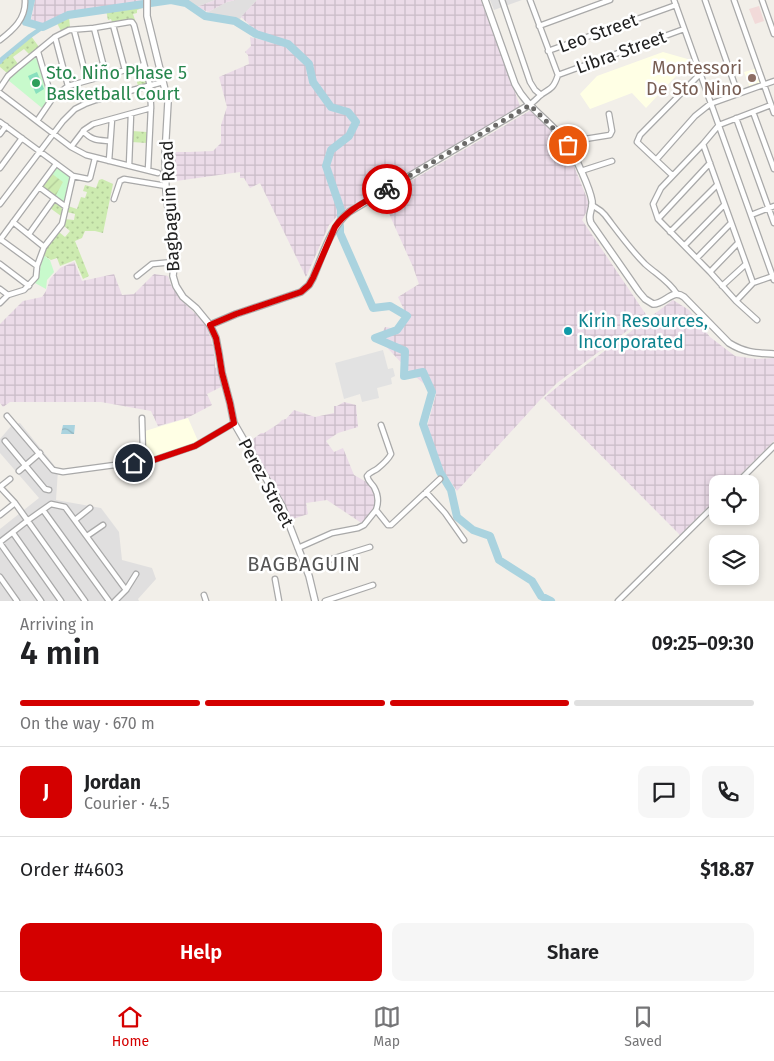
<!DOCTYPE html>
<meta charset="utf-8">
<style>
:root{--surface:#fff;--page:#f6f6f6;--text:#202124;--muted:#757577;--line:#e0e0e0;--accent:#d40000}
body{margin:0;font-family:"Fira Sans",sans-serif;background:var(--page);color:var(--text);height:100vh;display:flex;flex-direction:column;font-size:19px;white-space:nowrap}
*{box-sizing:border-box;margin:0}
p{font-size:16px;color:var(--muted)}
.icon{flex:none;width:28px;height:28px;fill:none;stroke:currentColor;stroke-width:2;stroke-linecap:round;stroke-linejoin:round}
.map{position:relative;height:601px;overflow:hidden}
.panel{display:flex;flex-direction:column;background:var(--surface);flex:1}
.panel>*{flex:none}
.controls{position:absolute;left:709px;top:475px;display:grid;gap:10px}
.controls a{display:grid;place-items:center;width:50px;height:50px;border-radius:10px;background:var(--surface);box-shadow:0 2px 8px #0003;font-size:25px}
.pin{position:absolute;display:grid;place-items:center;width:42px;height:42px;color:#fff;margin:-21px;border:2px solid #fff;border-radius:50%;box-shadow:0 1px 5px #0007}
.courier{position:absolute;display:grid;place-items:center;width:50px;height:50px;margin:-25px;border:4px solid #d40000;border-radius:50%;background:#fff;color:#222;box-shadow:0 1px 6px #0007}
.summary em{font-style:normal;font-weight:600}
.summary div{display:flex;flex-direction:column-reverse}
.summary{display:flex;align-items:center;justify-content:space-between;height:85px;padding:0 20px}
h1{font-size:32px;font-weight:600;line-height:38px}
.bar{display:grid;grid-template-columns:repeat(4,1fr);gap:8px 5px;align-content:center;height:60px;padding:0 20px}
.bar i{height:6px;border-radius:4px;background:var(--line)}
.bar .on{background:var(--accent)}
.bar p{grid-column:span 4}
.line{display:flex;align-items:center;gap:12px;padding:0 20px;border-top:1px solid var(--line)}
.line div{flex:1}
.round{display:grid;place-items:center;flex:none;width:52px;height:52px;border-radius:10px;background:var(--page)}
.action{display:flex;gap:10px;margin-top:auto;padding:10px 20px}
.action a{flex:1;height:58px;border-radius:10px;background:var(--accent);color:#fff;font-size:20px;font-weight:600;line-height:58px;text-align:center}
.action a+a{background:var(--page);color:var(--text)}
.dock{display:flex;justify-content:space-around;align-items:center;height:70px;border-top:1px solid var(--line);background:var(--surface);font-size:14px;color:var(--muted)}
.dock a{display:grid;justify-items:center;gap:2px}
.dock .on{color:var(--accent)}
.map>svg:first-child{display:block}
.residential{fill:#e0dfdf}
.commercial{fill:#f2dad9}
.industrial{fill:url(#industrial-grid)}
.education{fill:#ffffe5}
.grass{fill:url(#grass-dots)}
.park{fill:#c8facc}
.garden{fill:url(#garden-furrows)}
.pitch{fill:#88e0be}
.parking{fill:#e2e2e2}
.water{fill:url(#water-waves)}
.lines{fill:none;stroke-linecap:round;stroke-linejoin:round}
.canal{stroke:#aad3df;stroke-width:4.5}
.river{stroke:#aad3df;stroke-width:8}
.minor-casing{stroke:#a9a9a9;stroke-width:7}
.tertiary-casing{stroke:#a9a9a9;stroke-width:8}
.minor{stroke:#fff;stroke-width:4.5}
.tertiary{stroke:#fff;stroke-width:5.5}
.done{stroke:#6b6a68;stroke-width:5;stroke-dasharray:0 9}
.route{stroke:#d40000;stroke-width:6}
.education-dot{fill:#8d6e63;stroke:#fff;stroke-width:2}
.leisure-dot{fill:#2e9e5b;stroke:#fff;stroke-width:2}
.culture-dot{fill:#0f9aa8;stroke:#fff;stroke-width:2}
.labels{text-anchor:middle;stroke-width:5;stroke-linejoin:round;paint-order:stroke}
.street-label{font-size:18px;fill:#222;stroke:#fff}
.education-label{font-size:18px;fill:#785e54;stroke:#fff;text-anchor:end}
.leisure-label{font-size:18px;fill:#27864d;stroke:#fff;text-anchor:start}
.culture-label{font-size:18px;fill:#0d838f;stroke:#fff;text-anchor:start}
.quarter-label{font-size:20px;letter-spacing:1px;fill:#555;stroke:#fff}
</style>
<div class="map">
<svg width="774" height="601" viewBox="0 0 774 601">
<defs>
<pattern id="industrial-grid" width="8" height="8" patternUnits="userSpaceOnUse" patternTransform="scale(1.25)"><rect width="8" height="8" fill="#ebdbe8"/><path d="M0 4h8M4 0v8" fill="none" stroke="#c9bcc7"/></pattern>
<pattern id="grass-dots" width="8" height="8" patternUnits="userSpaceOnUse" patternTransform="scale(1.25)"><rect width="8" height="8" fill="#cdebb0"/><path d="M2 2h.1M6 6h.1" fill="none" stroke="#b0c997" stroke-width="1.8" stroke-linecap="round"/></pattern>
<pattern id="garden-furrows" width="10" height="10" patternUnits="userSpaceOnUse" patternTransform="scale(1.25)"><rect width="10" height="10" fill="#cdebb0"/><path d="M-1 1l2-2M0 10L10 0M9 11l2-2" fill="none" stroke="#b0c997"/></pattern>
<pattern id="water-waves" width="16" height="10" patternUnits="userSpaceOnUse" patternTransform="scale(1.25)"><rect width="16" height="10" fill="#aad3df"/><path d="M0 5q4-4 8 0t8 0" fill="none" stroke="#92b5bf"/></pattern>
</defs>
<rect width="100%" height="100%" fill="#f2efe9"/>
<path class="residential" d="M185,0H215L197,7Z
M236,0H257L239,20L220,17L208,12L227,2Z
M490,0H522L494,10Z
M20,423L58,470L56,500L101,508L119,532L122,560L152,568L156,579L138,599L139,601H0V529L39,498L0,453V439L12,425Z"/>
<path class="commercial" d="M759,6L764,21L755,24L749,9Z"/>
<path class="industrial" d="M35,0H144V2L66,13L42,24L31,21Z
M215,0H236L227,2L208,12L197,7Z
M257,0H481L520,106L495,122L344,210L328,166L335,148L350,138L359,122L351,110L332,106L315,81L310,61L288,41L270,37L258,33L241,17Z
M250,37L287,46L307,66L310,81L328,109L347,113L352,125L349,133L330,147L325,155L326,172L340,213L329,225L306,277L260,183L250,188L244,178H240V172L169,182L168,149H172V152H189L213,151L221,143V125L227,107L219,77L249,64L248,55L245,52L251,46Z
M531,110L562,136L590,206L582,220L647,316L557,383L539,401L457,491L444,472L426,431L436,394L410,372L379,339L385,327L397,329L407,316L398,297L419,284L413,267L382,198Z
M74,262L82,281L114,274L122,295L134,294L154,274L168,276L171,285L181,300L206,324L214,349L215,368L217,367L223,386L207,394L212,405L187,418L158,426L151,411L101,402H10L3,407L0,403V324L23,301L42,297L46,291L50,279L60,268Z
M673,300L689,310L710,337L735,356L756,359L774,358V441L731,484H718L717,498L680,535L544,398L567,379Z
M344,402L356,405L358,427L338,433L326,441L334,452L343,448L354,475L372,485L377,503L374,512L363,524L327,500L306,503L308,514L290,520L248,443L261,433H264L278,424L282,420L286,419L294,410L315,417L334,413V406H337Z"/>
<path class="education" d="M663,52L691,60L646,108L632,93L590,109L580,94L597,76Z
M755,69L761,85L750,88L744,72Z
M188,418L198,441L195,446L148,463L145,454V431Z"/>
<path class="grass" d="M142,5V8L137,10V13L133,14L136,23L129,19L112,22L111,19L108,20L106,10Z
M69,17L70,27L61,31L57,23L62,19Z
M31,36L39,47L29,54L24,49L13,57L18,64L7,73L0,67V64L3,60Z
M143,68L147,82L145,84L138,86L134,70Z
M132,131L147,132V143L131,142Z
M102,179L113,184L103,233L95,231H85L82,238L75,241L89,276L83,279L75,260L60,266L57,258L51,260L43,255C46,246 52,238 59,232L65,237L70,231L64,226V219L74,220L75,214L67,212L68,206L77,209L81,197L85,198L87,192L83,191L85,185L96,188L99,180Z
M55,202C63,207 63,207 61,216L50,208Z"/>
<path class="park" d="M36,57H38L50,97L42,108L8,80C14,71 27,64 36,57Z
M56,166L69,176L70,179L64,203L42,188Z
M43,255L50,260L54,272L47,280L46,289L35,283C40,274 41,264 43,255Z"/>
<path class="garden" d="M51,173L63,182L55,197L42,188V185Z"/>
<path class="pitch" d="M37,72L44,89L36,94L28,76Z"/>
<path class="parking" d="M383,350L388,369L393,368L395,376L391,378L392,384L377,388L379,398L362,402L360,394L344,399L335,363Z"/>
<path class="water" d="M63,425H75L74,434H61Z"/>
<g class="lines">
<path class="canal" d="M0,62L2,59L30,36L43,27"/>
<path class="river" d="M31,0L26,22L43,27L68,15L171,0L186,3L205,16L235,21L256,34L288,44L309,64L313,82L331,107L348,112L356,122L349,136L331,150L326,166L341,210V216
M340,226V233L373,308L390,306L407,316L397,330L375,338L405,351L404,376L423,372L432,392L423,424L440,472L451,490L457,517L473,530L490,536L499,560L532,581L541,596L551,601"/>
<defs>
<path id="minor" d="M502,0L530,82L535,90L541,95
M674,0L774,280
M705,0L738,94
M734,0L774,113
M762,0L774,34
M113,25L125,70
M539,26L610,0
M94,28L106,75
M74,30L87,80
M55,37L68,86
M0,40C13,30 26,19 25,0
M548,51L676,5
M38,52L52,99
M558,75L684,29
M0,88L8,76L16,69L55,37L69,30L94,28L129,22H132L134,25L150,86L151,107L148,170
M0,93L71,147L86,155L158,173
M529,105C534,102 538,97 542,94C552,88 554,87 558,75L530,0
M753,112L774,169
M736,118L774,223
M37,121L52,99L68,86L144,65
M0,122L73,176L88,179L90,178L95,158
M83,131C92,141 98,140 110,141
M0,134L6,126
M703,144L753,283
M568,145L585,139L610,135L612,131L609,114
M71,147L84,130L93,124L151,108
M656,160L695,116L710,104L774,81
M109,161L112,119
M129,166L131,114
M0,168L22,138
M581,171L612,161
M672,175L637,142L640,135L700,74
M39,187L66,207
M114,199L120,181L124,179L166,186
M0,204L63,121L75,109L85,104L96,100L163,82
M592,205L601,211L605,215C618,232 630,249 645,264C656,274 669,281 677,294
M751,215L774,206
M658,219L710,163
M13,222L44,247
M670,232L717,185
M29,234L54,199
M0,239L37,266
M0,240L56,164
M685,245L724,205
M697,258L731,223
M0,264L29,286
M710,272L738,243
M137,276L152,264L173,262
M722,286L746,264
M0,289L8,295
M736,301L753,283L773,276
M0,303L8,295L24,290L36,277L37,266L44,247L62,224L73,176
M757,320L736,301L710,272L658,219L653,204L661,188L703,144L719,125L771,105
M7,416L53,470L63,472L122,464L145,463L195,446L234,423
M142,418L143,454L145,463
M5,441L45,489L49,490
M19,471L40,453
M736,484L774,446
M0,487L15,503L85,601
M0,487L10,479
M426,492L445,513L464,540
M43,510L109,601
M376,510C379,502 378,494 374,487C371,483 368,481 367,476C370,472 372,472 377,469C382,465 388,460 391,454L381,425
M0,515L15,503
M75,520L90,508
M13,533L61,601
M87,536L103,525
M0,542L27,521L51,504L65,507L126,590
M0,543L41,601
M298,548L332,533L358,528L364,525L376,510L388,525H391L440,479
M307,570L317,566L322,562L370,547
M0,577L17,601
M275,579L279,601
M204,595L206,601
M115,601L126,590L136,574
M325,601L373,585
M618,601L718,502"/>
<path id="tertiary" d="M147,0V16L168,102L165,155L166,191L168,208L176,246L173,276L176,286L183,297L196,308L210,325L216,338L219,354L222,373L230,403L234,423L282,506L309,576L315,601
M485,0L515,84C528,110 553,122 568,145C575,156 590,188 592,201C593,210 587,215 591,223L639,292L645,299L653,304C666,304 672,288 684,297L729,343C745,353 756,353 774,354
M210,325L236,314L301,292L309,285L313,278C322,257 331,226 349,212L529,105"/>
</defs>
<use href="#minor" class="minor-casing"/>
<use href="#tertiary" class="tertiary-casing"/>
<use href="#minor" class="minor"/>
<use href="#tertiary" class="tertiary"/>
</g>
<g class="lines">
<path class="done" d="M387,189L530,105L557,132L568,145"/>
<path class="route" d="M134,463H145L195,446L234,423L230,403L222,373L219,354L216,338L210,325L236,314L301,292L309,285L313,278L335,227C347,209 369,200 387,189"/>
</g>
<circle class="education-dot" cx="752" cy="78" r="5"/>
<circle class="leisure-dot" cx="36" cy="83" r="5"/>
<circle class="culture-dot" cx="568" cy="331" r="5"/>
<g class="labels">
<g class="street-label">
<text transform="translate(598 33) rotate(-20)" y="6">Leo Street</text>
<text transform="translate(621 52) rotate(-20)" y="6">Libra Street</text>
<text transform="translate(170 206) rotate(-93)" y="6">Bagbaguin Road</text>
<text transform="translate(266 483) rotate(62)" y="6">Perez Street</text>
</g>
<g class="education-label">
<text x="742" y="74">Montessori<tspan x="742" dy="21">De Sto Nino</tspan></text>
</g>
<g class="leisure-label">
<text x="46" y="79">Sto. Niño Phase 5<tspan x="46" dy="21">Basketball Court</tspan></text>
</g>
<g class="culture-label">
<text x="578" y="327">Kirin Resources,<tspan x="578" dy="21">Incorporated</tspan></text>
</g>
<g class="quarter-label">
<text x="304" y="571">BAGBAGUIN</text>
</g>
</g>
</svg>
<div class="controls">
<a><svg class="icon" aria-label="locate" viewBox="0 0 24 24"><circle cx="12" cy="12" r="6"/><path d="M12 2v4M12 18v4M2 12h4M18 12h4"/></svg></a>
<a><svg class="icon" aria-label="layers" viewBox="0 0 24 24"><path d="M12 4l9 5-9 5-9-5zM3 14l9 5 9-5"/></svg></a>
</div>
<div class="pin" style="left:568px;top:145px;background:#ea580c"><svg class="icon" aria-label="bag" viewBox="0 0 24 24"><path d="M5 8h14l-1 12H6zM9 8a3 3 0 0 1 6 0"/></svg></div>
<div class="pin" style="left:134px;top:463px;background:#1f2937"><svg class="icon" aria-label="home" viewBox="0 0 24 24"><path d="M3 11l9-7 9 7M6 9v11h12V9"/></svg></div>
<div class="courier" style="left:387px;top:189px"><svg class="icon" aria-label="bike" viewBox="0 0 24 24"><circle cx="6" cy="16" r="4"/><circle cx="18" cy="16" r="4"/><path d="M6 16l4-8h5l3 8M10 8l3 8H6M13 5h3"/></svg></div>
</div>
<section class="panel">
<div class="summary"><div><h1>4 min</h1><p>Arriving in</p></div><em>09:25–09:30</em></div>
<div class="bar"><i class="on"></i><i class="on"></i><i class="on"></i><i></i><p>On the way · 670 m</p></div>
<div class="line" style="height:90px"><b class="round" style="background:var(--accent);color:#fff">J</b><div><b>Jordan</b><p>Courier · 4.5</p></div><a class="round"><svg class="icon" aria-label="chat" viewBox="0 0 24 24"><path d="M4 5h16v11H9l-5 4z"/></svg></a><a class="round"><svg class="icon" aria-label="phone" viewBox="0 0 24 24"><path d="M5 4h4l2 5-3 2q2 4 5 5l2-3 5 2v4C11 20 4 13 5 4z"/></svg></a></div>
<div class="line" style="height:65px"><div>Order #4603</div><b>$18.87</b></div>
<div class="action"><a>Help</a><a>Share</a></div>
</section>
<nav class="dock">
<a class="on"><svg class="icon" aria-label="home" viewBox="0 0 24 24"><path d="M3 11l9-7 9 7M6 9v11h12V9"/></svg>Home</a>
<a><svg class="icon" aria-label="map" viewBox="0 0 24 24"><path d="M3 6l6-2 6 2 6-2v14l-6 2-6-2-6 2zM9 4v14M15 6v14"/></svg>Map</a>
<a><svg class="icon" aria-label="saved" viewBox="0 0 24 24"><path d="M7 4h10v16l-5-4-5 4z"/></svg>Saved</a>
</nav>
